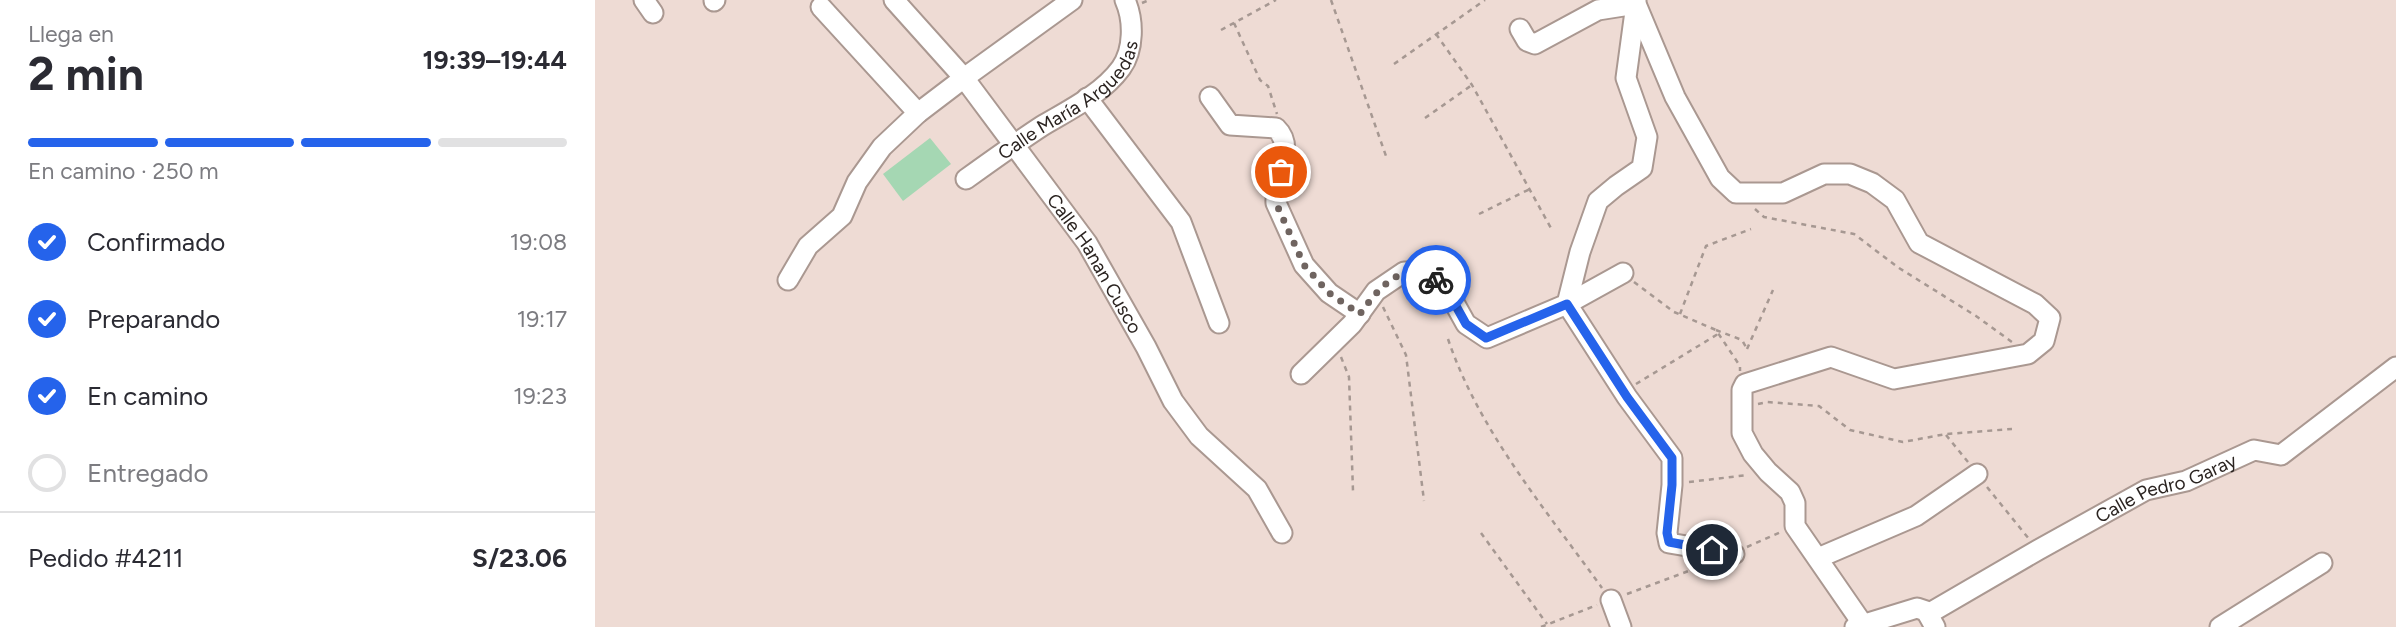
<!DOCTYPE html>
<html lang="es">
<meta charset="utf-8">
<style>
:root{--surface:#fff;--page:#f2f2f3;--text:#2b2b33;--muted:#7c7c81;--line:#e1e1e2;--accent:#2563eb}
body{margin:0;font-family:Figtree,sans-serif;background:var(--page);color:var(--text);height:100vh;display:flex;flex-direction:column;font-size:26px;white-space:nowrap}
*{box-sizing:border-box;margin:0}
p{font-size:23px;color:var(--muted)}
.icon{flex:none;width:38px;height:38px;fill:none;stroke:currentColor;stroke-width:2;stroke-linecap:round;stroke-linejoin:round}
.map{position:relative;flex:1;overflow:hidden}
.details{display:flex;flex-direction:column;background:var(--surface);width:595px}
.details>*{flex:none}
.pin{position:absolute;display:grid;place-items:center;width:60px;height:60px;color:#fff;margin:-30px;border:4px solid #fff;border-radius:50%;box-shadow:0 2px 7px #0007}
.courier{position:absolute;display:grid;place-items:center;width:70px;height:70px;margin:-35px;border:5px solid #2563eb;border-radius:50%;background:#fff;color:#222;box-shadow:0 2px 9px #0007}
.summary em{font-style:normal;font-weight:700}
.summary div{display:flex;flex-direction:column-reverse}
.summary{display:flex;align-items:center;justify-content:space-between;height:119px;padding:0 28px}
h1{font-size:46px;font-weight:700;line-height:52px}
.bar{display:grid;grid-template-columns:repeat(4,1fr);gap:10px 7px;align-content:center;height:84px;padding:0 28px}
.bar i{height:9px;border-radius:5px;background:var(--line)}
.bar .current{background:var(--accent)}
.bar p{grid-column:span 4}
.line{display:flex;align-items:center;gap:18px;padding:0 28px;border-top:2px solid var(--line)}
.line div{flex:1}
ol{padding:0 28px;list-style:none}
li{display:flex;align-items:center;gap:21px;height:77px}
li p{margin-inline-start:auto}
li .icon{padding:7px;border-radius:50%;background:var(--accent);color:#fff;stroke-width:4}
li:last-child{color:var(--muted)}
li i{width:38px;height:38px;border:4px solid var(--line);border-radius:50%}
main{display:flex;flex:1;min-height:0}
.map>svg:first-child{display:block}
.garden{fill:#a5d7b3}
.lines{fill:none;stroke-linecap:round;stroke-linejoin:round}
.minor-casing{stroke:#aa9891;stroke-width:23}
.path{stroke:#a69892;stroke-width:2.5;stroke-dasharray:5 5;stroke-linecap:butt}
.minor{stroke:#fff;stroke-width:19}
.done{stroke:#6f6460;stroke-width:7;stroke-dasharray:0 12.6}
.route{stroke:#2563eb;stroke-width:9}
.labels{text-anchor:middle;stroke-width:7;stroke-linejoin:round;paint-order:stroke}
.street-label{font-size:19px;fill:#2b2421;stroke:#eedbd4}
</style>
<main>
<section class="details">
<div class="summary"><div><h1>2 min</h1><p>Llega en</p></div><em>19:39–19:44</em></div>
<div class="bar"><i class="current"></i><i class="current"></i><i class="current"></i><i></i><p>En camino · 250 m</p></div>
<ol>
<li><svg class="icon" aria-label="check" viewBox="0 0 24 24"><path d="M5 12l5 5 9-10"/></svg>Confirmado<p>19:08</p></li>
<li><svg class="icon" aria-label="check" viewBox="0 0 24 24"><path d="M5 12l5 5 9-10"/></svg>Preparando<p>19:17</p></li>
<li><svg class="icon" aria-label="check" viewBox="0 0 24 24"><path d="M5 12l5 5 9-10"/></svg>En camino<p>19:23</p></li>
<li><i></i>Entregado</li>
</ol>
<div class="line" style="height:91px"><div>Pedido #4211</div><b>S/23.06</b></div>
</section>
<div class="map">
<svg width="1801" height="627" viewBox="0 0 1801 627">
<rect width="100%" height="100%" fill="#eedbd4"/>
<path class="garden" d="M335,138L356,164L308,201L288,174Z"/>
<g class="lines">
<defs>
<g id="minor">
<path d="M49,0L58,13"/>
<path id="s1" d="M299,0L369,78L492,243L551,347L578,401L604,436L662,489L687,533"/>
<path d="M1041,0V4L1080,97L1125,178L1141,193H1188L1229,174H1255L1277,183L1300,200L1324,243L1440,304L1455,318L1449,341L1433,354L1299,379L1236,357L1150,384L1147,390V433L1158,454L1173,472L1195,492L1200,503V526L1267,623"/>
<path d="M119,1L120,0"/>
<path d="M226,7L323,113"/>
<path d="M615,97L635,125L681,128C702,148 679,179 681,203L709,265L734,293L765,314"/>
<path d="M492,98L586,222L624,323"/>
<path id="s2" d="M371,179C396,161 421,143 447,126C474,110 507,94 526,68C539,50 539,20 530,0"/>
<path d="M1028,273L972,304L1032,397L1077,458V485L1072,533L1074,543L1139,554"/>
<path d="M193,280L213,246L247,216L262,182L287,147L323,113L369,78L477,0"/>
<path d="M706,374L757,324L781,291L809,272H823L839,278L856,297L871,324L892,338L972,304L985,252L1003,201L1021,186L1047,168L1052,137L1031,78L1041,4L1003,10L940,44L932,41L925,29"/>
<path d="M1223,558L1321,516L1382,474"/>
<path d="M1016,600L1026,627"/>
<path id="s3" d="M1333,614L1443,550L1551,490L1591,481L1659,450L1686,455L1801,367"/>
<path d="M1260,627L1322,608L1331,611L1340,627"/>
<path d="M1625,627L1727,563"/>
</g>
</defs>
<use href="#minor" class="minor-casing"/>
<path class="path" d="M736,0L791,156
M547,3L554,0
M639,23L665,80L673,86L682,114
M626,30L681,0
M841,34L877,85L957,230
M799,64L890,0
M830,118L877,85
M1160,209L1169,217L1259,234L1304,268L1381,316L1417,342
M884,214L935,189
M1039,282L1079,312L1121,330L1145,366V371
M788,307L811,355L829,501
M1085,314L1111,246L1156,229
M1121,330L1147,340L1152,349
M853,339C884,431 951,510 1007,588
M1152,349L1178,290
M746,357L754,377L758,491
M1041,384L1123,334
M1163,404L1172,402L1224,406L1255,430L1308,442L1351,434L1417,429
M1351,435L1373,462
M1094,482L1153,475
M1392,487L1434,539
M886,533L952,624
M1152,547L1188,531
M1032,594L1107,566
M946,627L1002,605"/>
<use href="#minor" class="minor"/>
</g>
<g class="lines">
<path class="done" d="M686,172L681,194V203L709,265L734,293L765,314C782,290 809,256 841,280"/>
<path class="route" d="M841,280L856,297L871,324L891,338L972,304L1032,397L1077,458V485L1072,533L1074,542L1117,550"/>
</g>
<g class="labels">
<g class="street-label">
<text dy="7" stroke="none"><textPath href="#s2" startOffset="131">Calle María Arguedas</textPath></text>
<text dy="7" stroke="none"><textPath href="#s1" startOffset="332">Calle Hanan Cusco</textPath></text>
<text dy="7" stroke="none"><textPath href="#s3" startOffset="270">Calle Pedro Garay</textPath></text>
</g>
</g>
</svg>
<div class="pin" style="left:686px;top:172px;background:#ea580c"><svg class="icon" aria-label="bag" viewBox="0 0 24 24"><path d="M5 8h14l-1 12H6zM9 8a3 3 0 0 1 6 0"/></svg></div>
<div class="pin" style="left:1117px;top:550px;background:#1f2937"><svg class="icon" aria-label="home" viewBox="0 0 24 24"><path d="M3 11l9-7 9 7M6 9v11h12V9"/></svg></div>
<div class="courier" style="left:841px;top:280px"><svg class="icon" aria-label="bike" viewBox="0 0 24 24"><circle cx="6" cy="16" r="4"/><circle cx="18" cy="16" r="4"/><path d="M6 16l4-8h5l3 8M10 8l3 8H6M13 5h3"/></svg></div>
</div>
</main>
